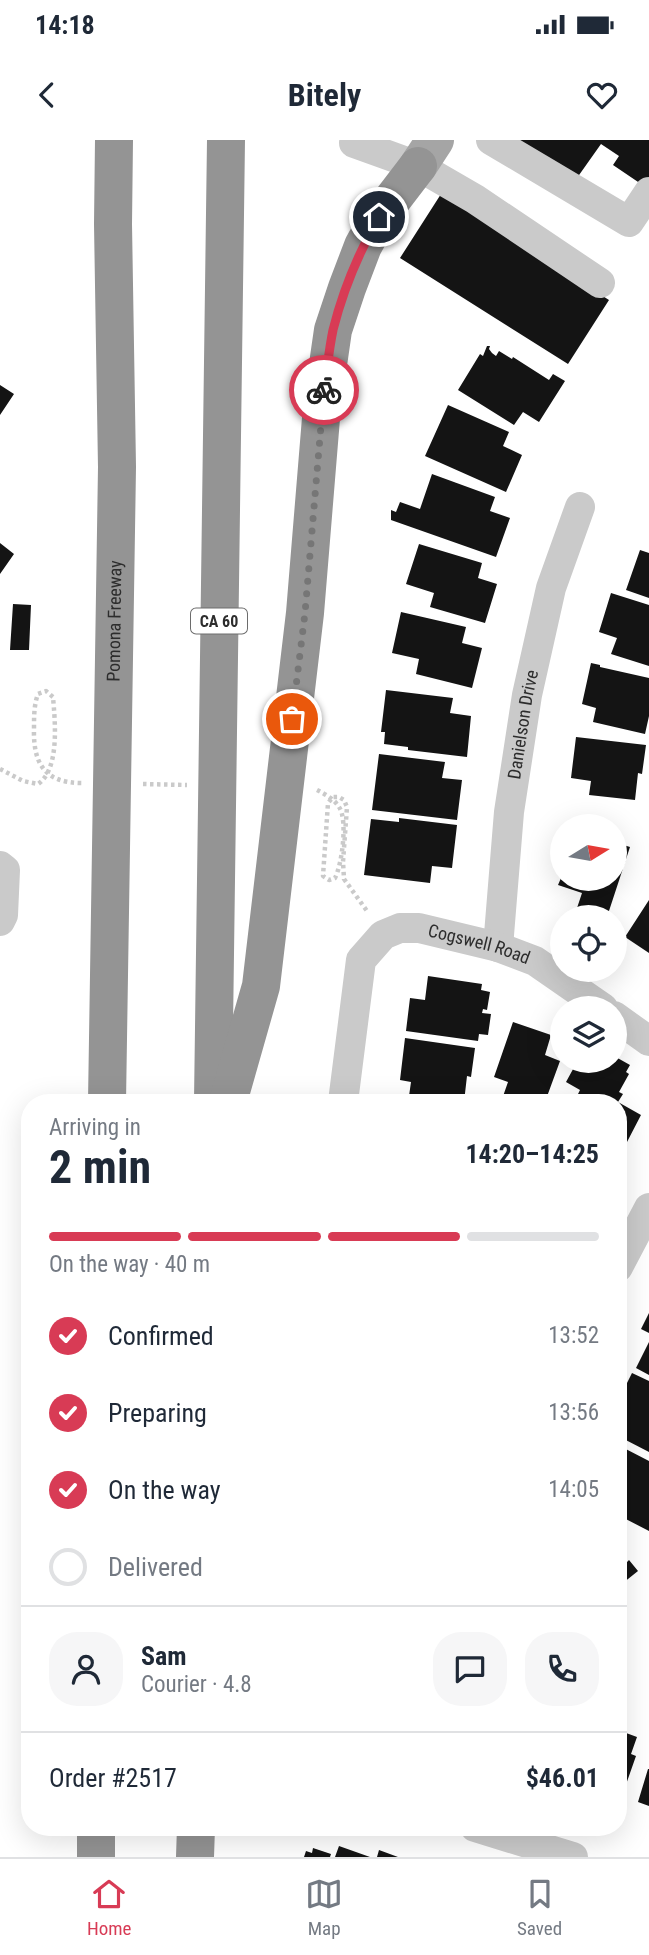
<!DOCTYPE html>
<meta charset="utf-8">
<style>
:root{--surface:#fff;--page:#f6f6f7;--text:#1f2937;--muted:#747a83;--line:#e0e1e3;--accent:#d83b55}
body{margin:0;font-family:"Roboto Condensed",sans-serif;background:var(--page);color:var(--text);height:100vh;display:flex;flex-direction:column;font-size:26px;white-space:nowrap}
*{box-sizing:border-box;margin:0}
p{font-size:23px;color:var(--muted)}
.icon{flex:none;width:38px;height:38px;fill:none;stroke:currentColor;stroke-width:2;stroke-linecap:round;stroke-linejoin:round}
.map{position:relative;flex:1;overflow:hidden}
.side{position:absolute;left:21px;top:954px;width:606px;height:742px;display:flex;flex-direction:column;background:var(--surface);border-radius:28px;box-shadow:0 7px 28px #0002}
.side>*{flex:none}
.needle{width:46px;rotate:79deg}
.controls{position:absolute;left:550px;top:674px;display:grid;gap:14px}
.controls a{display:grid;place-items:center;width:77px;height:77px;border-radius:50%;background:var(--surface);box-shadow:0 7px 28px #0002;font-size:35px}
.pin{position:absolute;display:grid;place-items:center;width:60px;height:60px;color:#fff;margin:-30px;border:4px solid #fff;border-radius:50%;box-shadow:0 2px 7px #0007}
.courier{position:absolute;display:grid;place-items:center;width:70px;height:70px;margin:-35px;border:5px solid #d83b55;border-radius:50%;background:#fff;color:#222;box-shadow:0 2px 9px #0007}
.head em{font-style:normal;font-weight:700}
.head div{display:flex;flex-direction:column-reverse}
.head{display:flex;align-items:center;justify-content:space-between;height:119px;padding:0 28px}
h1{font-size:46px;font-weight:700;line-height:52px}
.bar{display:grid;grid-template-columns:repeat(4,1fr);gap:10px 7px;align-content:center;height:84px;padding:0 28px}
.bar i{height:9px;border-radius:5px;background:var(--line)}
.bar .current{background:var(--accent)}
.bar p{grid-column:span 4}
.line{display:flex;align-items:center;gap:18px;padding:0 28px;border-top:2px solid var(--line)}
.line div{flex:1}
.round{display:grid;place-items:center;flex:none;width:74px;height:74px;border-radius:28px;background:var(--page)}
ol{padding:0 28px;list-style:none}
li{display:flex;align-items:center;gap:21px;height:77px}
li p{margin-inline-start:auto}
li .icon{padding:7px;border-radius:50%;background:var(--accent);color:#fff;stroke-width:4}
li:last-child{color:var(--muted)}
li i{width:38px;height:38px;border:4px solid var(--line);border-radius:50%}
.status{display:flex;justify-content:space-between;align-items:center;height:49px;padding:0 35px;background:var(--surface);direction:ltr}
.status svg{height:19px;fill:currentColor}
header{display:flex;justify-content:space-between;align-items:center;height:91px;padding:0 28px;background:var(--surface);font-size:32px;font-weight:700}
.menu{display:flex;justify-content:space-around;align-items:center;height:98px;border-top:2px solid var(--line);background:var(--surface);font-size:19px;color:var(--muted)}
.menu a{display:grid;justify-items:center;gap:4px}
.menu .current{color:var(--accent)}
.map>svg:first-child{display:block}
.building{fill:#141414}
.lines{fill:none;stroke-linecap:round;stroke-linejoin:round}
.path{stroke:#cacaca;stroke-width:4.5;stroke-dasharray:3.5 3.5;stroke-linecap:butt}
.minor{stroke:#cacaca;stroke-width:30}
.major{stroke:#a5a5a5;stroke-width:38}
.highway{stroke:#949494;stroke-width:38}
.done{stroke:#767676;stroke-width:7;stroke-dasharray:0 12.6}
.route{stroke:#d83b55;stroke-width:9}
.labels{text-anchor:middle;stroke-width:7;stroke-linejoin:round;paint-order:stroke}
.shield{fill:#fff;stroke:#6c6c6c;stroke-width:2}
.shield-label{font-size:16px;font-weight:bold;fill:#2d2d2d}
.street-label{font-size:18px;fill:#2d2d2d;stroke:#fff}
</style>
<div class="status"><b>14:18</b><svg viewBox="0 0 49 12"><path d="M0 12V9h3v3zM5 12V6h3v6zM10 12V3h3v9zM15 12V0h3v12zM26 1h20v11H26zM47 4h2v5h-2z"/></svg></div>
<header><svg class="icon" aria-label="back" viewBox="0 0 24 24"><path d="M15 5l-7 7 7 7"/></svg>Bitely<svg class="icon" aria-label="heart" viewBox="0 0 24 24"><path d="M12 20l-8-8c-3-5 5-10 8-4 3-6 11-1 8 4z"/></svg></header>
<div class="map">
<svg width="649" height="1717" viewBox="0 0 649 1717">
<rect width="100%" height="100%" fill="#fff"/>
<path class="building" d="M507,0H649V39L644,46L613,25L619,16L601,4L572,45Z
M441,54L609,160L568,224L400,118Z
M487,206H490L489,209L492,213L496,216L499,211L512,219L513,217L549,240L553,234L565,241L539,282L523,272L514,285L458,250L480,214L483,216Z
M0,245L14,254L0,275Z
M448,265L509,292L503,306L522,315L506,352L425,316Z
M432,334L495,357L490,371L510,378L496,417L391,380V370L396,372L400,362L420,369Z
M0,403L14,414L0,434Z
M419,404L482,423L478,438L497,444L485,483L430,467L434,453L406,444Z
M640,410L649,413V458L626,450Z
M611,453L649,465V526L611,514L617,498L599,492Z
M13,464L31,465L29,510H10Z
M401,472L466,487L462,503L482,508L472,548L416,534L419,519L392,513Z
M591,523L600,525V527L649,538V576L645,594L593,582L596,568L582,564Z
M386,550L453,558L450,573L471,576L467,617L408,610V607L384,604L385,592H381Z
M576,597L646,605L642,634L638,633L635,660L589,655L591,641L571,638Z
M379,614L445,622L442,638L462,640L457,680L372,670Z
M399,678L457,685L452,728L432,726L430,743L364,735L371,679L399,682Z
M614,702L630,707L607,777L577,768L582,753L558,745L561,738H614Z
M649,760V813L625,797Z
M428,836L482,844L481,850L490,852L487,870L483,869L482,873L491,874L488,895L479,894L478,901L406,891L410,858L425,860Z
M513,882L551,895L545,915L560,921L545,962H501L508,942L494,937Z
M405,898L475,908L471,937L467,936L464,962L442,959V962H418L419,958L409,956L411,942L400,940Z
M614,916L630,925L626,932L629,934L619,952L623,954L618,962L641,975L627,1002L618,997V962H574L580,950L566,942L578,920H614Z
M618,1006L624,1009L618,1022Z
M649,1173V1193L641,1189Z
M649,1202V1235L636,1228Z
M632,1233L649,1241V1312L618,1296V1273L621,1266L618,1265V1261Z
M618,1305L649,1321V1391L618,1375Z
M618,1400L626,1411L618,1417Z
M629,1420L638,1431L618,1447V1421L622,1427Z
M618,1590L637,1597L631,1614L636,1616L623,1653L618,1652Z
M648,1629H649V1666L638,1662Z
M339,1706L370,1717H335Z
M313,1708L331,1714L330,1717H304L306,1711L312,1713Z
M379,1710L398,1717H377Z"/>
<g class="lines">
<path class="path" d="M0,629L23,641L38,644C60,629 55,581 53,557L46,551L38,554C34,565 34,576 34,588C33,623 44,643 82,643
M143,644L187,645
M317,650C325,654 334,659 339,667C348,679 342,725 335,738L329,740L323,736L328,663L333,657H339L344,660L347,667L343,722L344,739L367,771"/>
<g class="minor">
<path d="M357,0L354,3L418,26L475,59L600,143"/>
<path d="M491,0L629,82L649,52"/>
<path d="M0,726L5,730L3,775L0,781"/>
<path id="s1" d="M498,807L509,672L527,555L551,448L580,367"/>
<path d="M614,876L649,901"/>
<path id="s2" d="M343,962L361,820L383,795L400,788H419L444,794L498,807L535,821L603,868"/>
<path d="M618,1127L649,1068"/>
<path d="M475,1687L573,1717"/>
</g>
<path class="major" d="M418,26L435,0"/>
<g class="highway">
<path id="s3" d="M107,962L117,327L113,84L114,0"/>
<path d="M213,962L226,0"/>
<path d="M228,962L261,846L305,473L322,266L333,190L347,148L363,106L379,77L418,26"/>
<path d="M96,1717V1687"/>
<path d="M195,1717L196,1687"/>
</g>
</g>
<g class="lines">
<path class="done" d="M292,579L305,473L324,250"/>
<path class="route" d="M324,250C327,230 329,209 333,190C343,150 359,112 379,77"/>
</g>
<g class="labels">
<rect class="shield" x="191" y="468.5" width="56" height="25" rx="5"/>
<g class="shield-label">
<text x="219" y="487">CA 60</text>
</g>
<g class="street-label">
<text dy="6" stroke="none"><textPath href="#s3" startOffset="481">Pomona Freeway</textPath></text>
<text dy="6" stroke="none"><textPath href="#s1" startOffset="224">Danielson Drive</textPath></text>
<text dy="6" stroke="none"><textPath href="#s2" startOffset="276">Cogswell Road</textPath></text>
</g>
</g>
</svg>
<div class="controls">
<a><svg class="needle" viewBox="-14 -14 28 28"><path d="M0-13l5 13h-10z" fill="#e53935"/><path d="M0 13l5-13h-10z" fill="#747a83"/></svg></a>
<a><svg class="icon" aria-label="locate" viewBox="0 0 24 24"><circle cx="12" cy="12" r="6"/><path d="M12 2v4M12 18v4M2 12h4M18 12h4"/></svg></a>
<a><svg class="icon" aria-label="layers" viewBox="0 0 24 24"><path d="M12 4l9 5-9 5-9-5zM3 14l9 5 9-5"/></svg></a>
</div>
<div class="pin" style="left:292px;top:579px;background:#ea580c"><svg class="icon" aria-label="bag" viewBox="0 0 24 24"><path d="M5 8h14l-1 12H6zM9 8a3 3 0 0 1 6 0"/></svg></div>
<div class="pin" style="left:379px;top:77px;background:#1f2937"><svg class="icon" aria-label="home" viewBox="0 0 24 24"><path d="M3 11l9-7 9 7M6 9v11h12V9"/></svg></div>
<div class="courier" style="left:324px;top:250px"><svg class="icon" aria-label="bike" viewBox="0 0 24 24"><circle cx="6" cy="16" r="4"/><circle cx="18" cy="16" r="4"/><path d="M6 16l4-8h5l3 8M10 8l3 8H6M13 5h3"/></svg></div>
<section class="side">
<div class="head"><div><h1>2 min</h1><p>Arriving in</p></div><em>14:20–14:25</em></div>
<div class="bar"><i class="current"></i><i class="current"></i><i class="current"></i><i></i><p>On the way · 40 m</p></div>
<ol>
<li><svg class="icon" aria-label="check" viewBox="0 0 24 24"><path d="M5 12l5 5 9-10"/></svg>Confirmed<p>13:52</p></li>
<li><svg class="icon" aria-label="check" viewBox="0 0 24 24"><path d="M5 12l5 5 9-10"/></svg>Preparing<p>13:56</p></li>
<li><svg class="icon" aria-label="check" viewBox="0 0 24 24"><path d="M5 12l5 5 9-10"/></svg>On the way<p>14:05</p></li>
<li><i></i>Delivered</li>
</ol>
<div class="line" style="height:126px"><a class="round"><svg class="icon" aria-label="person" viewBox="0 0 24 24"><circle cx="12" cy="8" r="4"/><path d="M4 21q1-7 8-7t8 7"/></svg></a><div><b>Sam</b><p>Courier · 4.8</p></div><a class="round"><svg class="icon" aria-label="chat" viewBox="0 0 24 24"><path d="M4 5h16v11H9l-5 4z"/></svg></a><a class="round"><svg class="icon" aria-label="phone" viewBox="0 0 24 24"><path d="M5 4h4l2 5-3 2q2 4 5 5l2-3 5 2v4C11 20 4 13 5 4z"/></svg></a></div>
<div class="line" style="height:91px"><div>Order #2517</div><b>$46.01</b></div>
</section>
</div>
<nav class="menu">
<a class="current"><svg class="icon" aria-label="home" viewBox="0 0 24 24"><path d="M3 11l9-7 9 7M6 9v11h12V9"/></svg>Home</a>
<a><svg class="icon" aria-label="map" viewBox="0 0 24 24"><path d="M3 6l6-2 6 2 6-2v14l-6 2-6-2-6 2zM9 4v14M15 6v14"/></svg>Map</a>
<a><svg class="icon" aria-label="saved" viewBox="0 0 24 24"><path d="M7 4h10v16l-5-4-5 4z"/></svg>Saved</a>
</nav>
